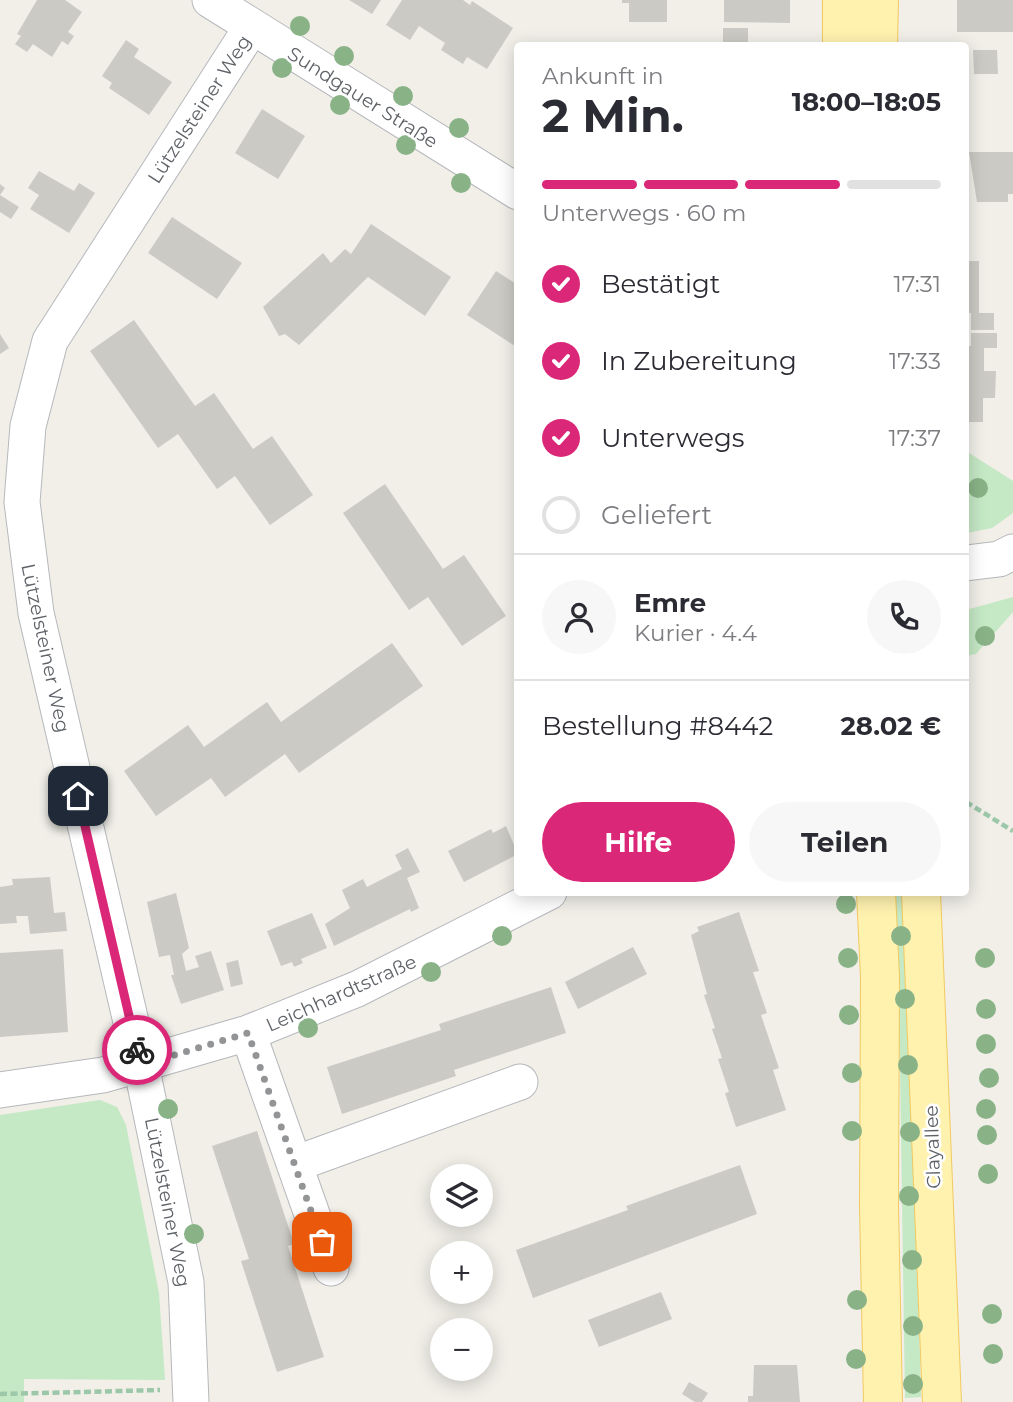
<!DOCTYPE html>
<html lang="de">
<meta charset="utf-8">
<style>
:root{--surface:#fff;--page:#f7f7f7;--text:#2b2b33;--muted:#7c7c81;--line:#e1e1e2;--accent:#db2777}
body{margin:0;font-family:Montserrat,sans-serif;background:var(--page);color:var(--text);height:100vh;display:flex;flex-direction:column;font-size:26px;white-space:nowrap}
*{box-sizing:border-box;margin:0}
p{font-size:23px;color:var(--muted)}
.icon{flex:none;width:38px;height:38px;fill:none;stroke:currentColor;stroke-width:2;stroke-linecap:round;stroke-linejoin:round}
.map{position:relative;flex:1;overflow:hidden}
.details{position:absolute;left:514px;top:42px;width:455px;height:854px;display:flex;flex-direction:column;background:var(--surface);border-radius:7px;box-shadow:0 4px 18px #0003}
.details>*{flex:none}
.tools{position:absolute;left:430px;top:1164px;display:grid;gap:14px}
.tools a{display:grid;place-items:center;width:63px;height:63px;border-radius:50%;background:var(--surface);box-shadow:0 4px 18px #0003;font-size:35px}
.pin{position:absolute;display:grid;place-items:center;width:60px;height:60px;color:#fff;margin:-30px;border-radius:14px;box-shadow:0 4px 10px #0006}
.courier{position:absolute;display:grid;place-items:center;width:70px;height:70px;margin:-35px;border:5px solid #db2777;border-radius:50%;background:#fff;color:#222;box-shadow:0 2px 9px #0007}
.head em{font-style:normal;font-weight:700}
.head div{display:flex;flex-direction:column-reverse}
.head{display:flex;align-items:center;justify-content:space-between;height:119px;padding:0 28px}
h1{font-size:46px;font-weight:700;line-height:52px}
.bar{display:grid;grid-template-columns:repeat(4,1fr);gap:10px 7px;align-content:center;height:84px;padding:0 28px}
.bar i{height:9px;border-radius:5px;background:var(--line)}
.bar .current{background:var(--accent)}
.bar p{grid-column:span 4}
.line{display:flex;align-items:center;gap:18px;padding:0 28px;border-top:2px solid var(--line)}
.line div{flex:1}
.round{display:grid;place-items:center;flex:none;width:74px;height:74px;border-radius:37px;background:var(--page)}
ol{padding:0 28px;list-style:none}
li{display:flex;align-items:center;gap:21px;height:77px}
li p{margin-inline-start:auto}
li .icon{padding:7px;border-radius:50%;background:var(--accent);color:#fff;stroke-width:4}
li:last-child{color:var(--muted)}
li i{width:38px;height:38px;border:4px solid var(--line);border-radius:50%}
.button{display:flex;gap:14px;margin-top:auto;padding:14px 28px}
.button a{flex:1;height:80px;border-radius:42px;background:var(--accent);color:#fff;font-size:28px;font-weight:700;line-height:80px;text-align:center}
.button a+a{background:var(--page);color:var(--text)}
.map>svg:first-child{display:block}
.green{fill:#c5e8c5}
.building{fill:#cccac5}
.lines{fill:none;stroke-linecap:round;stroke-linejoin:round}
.minor-casing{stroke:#b5b8bc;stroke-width:37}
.major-casing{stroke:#f2c960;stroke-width:40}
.path{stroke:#9cc7a9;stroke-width:4.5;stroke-dasharray:7 3.5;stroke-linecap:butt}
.minor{stroke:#fff;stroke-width:35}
.major{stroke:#fff2af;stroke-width:38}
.tree{fill:#89b387}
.done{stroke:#929495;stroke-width:7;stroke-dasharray:0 12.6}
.route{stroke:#db2777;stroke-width:9}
.labels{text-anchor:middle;stroke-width:5;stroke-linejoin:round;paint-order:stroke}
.street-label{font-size:19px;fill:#5f6368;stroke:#fff}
</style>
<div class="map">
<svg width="1013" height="1402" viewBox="0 0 1013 1402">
<rect width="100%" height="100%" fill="#f1efe8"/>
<path class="green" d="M966,451L1013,481V513L992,528L967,533Z
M1013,597V612L976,654L966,656V610Z
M891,893H908L921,1397L905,1398L900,1065Z
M100,1100L117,1107L126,1125L159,1293L165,1380L24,1379V1402H0V1115Z"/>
<path class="building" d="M37,0H65L82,12L68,32L74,36L68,45L62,41L52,57L33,44L27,52L15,44L21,36L17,34Z
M349,0H381L372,14Z
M402,0H463L470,5L472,1L513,28L487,69L467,57L463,64L441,50L445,43L419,26L410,40L386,25Z
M622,0H667V22H629V3H622Z
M724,0H790V23L724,22Z
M957,0H1013V32H957Z
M723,28H748V46H718V42H723Z
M126,40L139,49L134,57L172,82L149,115L109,88L112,83L102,76Z
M973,50H997L998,74H974Z
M262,109L305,136L278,179L235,153Z
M969,152H1013V194H1008V202H977Z
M39,171L74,191L79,183L95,193L69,233L30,209L39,195L28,188Z
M0,184L5,188L0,195L19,207L11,219L0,212Z
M172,217L242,263L217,299L148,253Z
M371,224L451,277L425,316L368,277L299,345L285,334L279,336L263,307L323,253L331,263L345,249L351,254Z
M966,261H979V313H994V330H971V313H966Z
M496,271L518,285V348L467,315Z
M134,320L195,406L214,393L253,449L272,436L313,495L270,525L235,476L217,489L178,434L158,448L90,351Z
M971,333H997V348H984V371H996L995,398H983V422H966V346H971Z
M0,334L9,348L0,354Z
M385,484L443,569L464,555L506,616L462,646L428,597L409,610L343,513Z
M392,643L423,686L299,773L285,754L225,797L211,778L156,816L124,771L188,725L204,747L267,702L281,722Z
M506,826L518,854L464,882L448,851L491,829L493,833Z
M408,848L420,872L407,878L419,908L411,912L410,909L334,946L325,924L350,908L342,890L363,879L367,887L402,869L395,855Z
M50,877L54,913L65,912L67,931L30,934L28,916H16L17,923L0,924V887L13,885L12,879Z
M176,893L189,948L182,954L186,971L199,967L195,956L211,951L224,990L181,1004L171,975H174L170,955L159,957L147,902Z
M739,912L759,971L753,972L767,1013L761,1015L779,1068L773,1070L786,1110L736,1127L725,1093L729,1092L718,1059L722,1058L712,1029L715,1028L704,995L707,994L691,935L699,931L697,927Z
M312,913L327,948L301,959L303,963L294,967L292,962L281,966L267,931Z
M633,947L647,974L578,1009L565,982Z
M63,949L68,1032L0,1037V953Z
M238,960L243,984L231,987L226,963Z
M551,987L566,1033L454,1070L456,1076L342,1114L327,1067L441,1030L439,1024Z
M257,1131L294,1244L288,1246L324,1357L277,1372L241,1261L249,1259L212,1146Z
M740,1165L757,1214L533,1298L516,1250L628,1210L626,1206Z
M661,1292L672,1319L599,1347L588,1320Z
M754,1365H797L800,1402H748V1396H753Z
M689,1382L708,1393L702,1402H695L682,1394Z"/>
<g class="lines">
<defs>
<path id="minor" d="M210,0L518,192
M966,563L999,559L1013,552
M248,1033L331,1268
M0,1090L103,1075L248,1033L357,989L549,892
M295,1164L520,1082
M191,1402L186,1282L141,1065L36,613L22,502L28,426L50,341L251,28"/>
<path id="major" d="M842,46V0
M878,46L879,0
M876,892L880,977L879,1206L883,1402
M921,892L942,1402"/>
</defs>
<use href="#minor" class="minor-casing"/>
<use href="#major" class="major-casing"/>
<path class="path" d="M966,802L1013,831
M0,1394L160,1390"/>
<use href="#minor" class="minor"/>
<use href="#major" class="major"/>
</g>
<g class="tree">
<circle cx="300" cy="26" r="10"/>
<circle cx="344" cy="56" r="10"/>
<circle cx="282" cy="68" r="10"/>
<circle cx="403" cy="96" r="10"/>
<circle cx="340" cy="105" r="10"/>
<circle cx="459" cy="128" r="10"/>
<circle cx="406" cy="145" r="10"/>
<circle cx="461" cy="183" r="10"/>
<circle cx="978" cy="488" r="10"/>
<circle cx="985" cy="636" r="10"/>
<circle cx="846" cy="904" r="10"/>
<circle cx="502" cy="936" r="10"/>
<circle cx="901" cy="936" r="10"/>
<circle cx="848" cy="958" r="10"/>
<circle cx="985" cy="958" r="10"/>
<circle cx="431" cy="972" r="10"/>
<circle cx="905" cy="999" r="10"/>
<circle cx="986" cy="1009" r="10"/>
<circle cx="849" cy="1015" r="10"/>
<circle cx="308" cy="1028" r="10"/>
<circle cx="986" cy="1044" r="10"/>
<circle cx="908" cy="1065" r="10"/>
<circle cx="852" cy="1073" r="10"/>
<circle cx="989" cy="1078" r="10"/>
<circle cx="168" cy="1109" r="10"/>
<circle cx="986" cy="1109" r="10"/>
<circle cx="852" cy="1131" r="10"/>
<circle cx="910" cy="1132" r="10"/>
<circle cx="987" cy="1135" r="10"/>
<circle cx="988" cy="1174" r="10"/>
<circle cx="909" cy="1196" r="10"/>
<circle cx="194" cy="1234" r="10"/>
<circle cx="912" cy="1260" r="10"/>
<circle cx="857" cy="1300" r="10"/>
<circle cx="992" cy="1314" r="10"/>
<circle cx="913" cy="1326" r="10"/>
<circle cx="993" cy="1354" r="10"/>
<circle cx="856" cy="1359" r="10"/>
<circle cx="913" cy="1384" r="10"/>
</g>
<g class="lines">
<path class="done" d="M137,1050L141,1065L248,1033L322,1242"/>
<path class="route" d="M78,796L137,1050"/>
</g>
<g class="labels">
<g class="street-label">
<text transform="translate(363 97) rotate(32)" y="7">Sundgauer Straße</text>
<text transform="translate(199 109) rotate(-57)" y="7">Lützelsteiner Weg</text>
<text transform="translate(46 648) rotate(78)" y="7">Lützelsteiner Weg</text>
<text transform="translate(341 993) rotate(-24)" y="7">Leichhardtstraße</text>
<text transform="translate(932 1147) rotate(-92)" y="7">Clayallee</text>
<text transform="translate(168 1202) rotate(79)" y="7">Lützelsteiner Weg</text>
</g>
</g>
</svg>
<div class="tools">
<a><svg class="icon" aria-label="layers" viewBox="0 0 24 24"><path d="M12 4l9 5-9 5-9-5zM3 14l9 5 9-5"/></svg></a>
<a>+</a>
<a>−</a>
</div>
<div class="pin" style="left:322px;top:1242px;background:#ea580c"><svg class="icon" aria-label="bag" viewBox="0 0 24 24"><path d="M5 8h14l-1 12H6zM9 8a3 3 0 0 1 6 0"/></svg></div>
<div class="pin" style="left:78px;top:796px;background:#1f2937"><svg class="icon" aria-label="home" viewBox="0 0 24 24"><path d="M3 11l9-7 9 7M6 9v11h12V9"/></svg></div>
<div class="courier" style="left:137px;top:1050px"><svg class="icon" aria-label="bike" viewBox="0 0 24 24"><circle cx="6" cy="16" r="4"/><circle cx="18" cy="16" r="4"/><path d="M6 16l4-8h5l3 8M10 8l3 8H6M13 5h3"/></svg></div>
<section class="details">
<div class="head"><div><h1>2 Min.</h1><p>Ankunft in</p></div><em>18:00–18:05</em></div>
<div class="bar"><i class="current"></i><i class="current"></i><i class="current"></i><i></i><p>Unterwegs · 60 m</p></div>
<ol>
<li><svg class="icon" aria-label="check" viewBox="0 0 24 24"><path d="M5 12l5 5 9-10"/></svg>Bestätigt<p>17:31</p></li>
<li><svg class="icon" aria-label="check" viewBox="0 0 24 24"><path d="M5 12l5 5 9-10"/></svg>In Zubereitung<p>17:33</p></li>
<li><svg class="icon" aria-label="check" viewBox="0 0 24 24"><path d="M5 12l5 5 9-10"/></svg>Unterwegs<p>17:37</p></li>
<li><i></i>Geliefert</li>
</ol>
<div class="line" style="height:126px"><a class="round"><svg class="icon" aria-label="person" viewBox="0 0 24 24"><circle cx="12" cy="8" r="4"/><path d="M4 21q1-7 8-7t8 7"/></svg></a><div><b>Emre</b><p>Kurier · 4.4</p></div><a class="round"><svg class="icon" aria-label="phone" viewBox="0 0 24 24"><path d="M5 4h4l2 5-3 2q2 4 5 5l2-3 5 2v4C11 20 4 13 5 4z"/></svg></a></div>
<div class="line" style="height:91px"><div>Bestellung #8442</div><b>28.02 €</b></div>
<div class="button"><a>Hilfe</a><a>Teilen</a></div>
</section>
</div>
